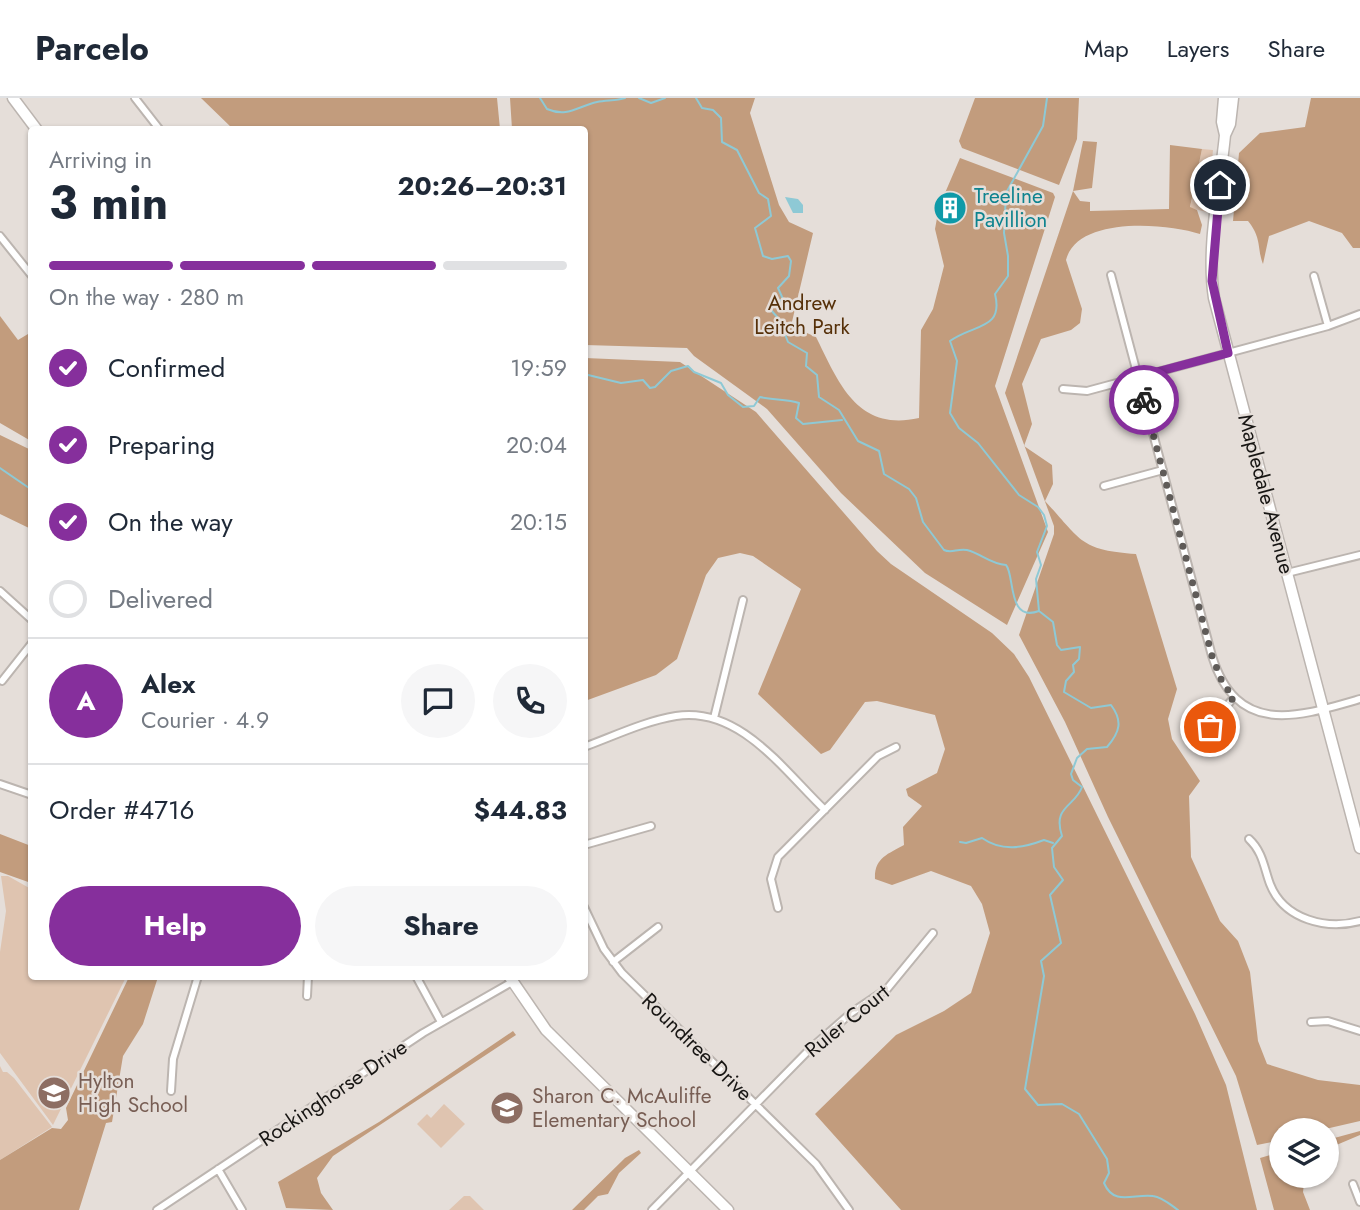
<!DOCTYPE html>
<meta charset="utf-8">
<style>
:root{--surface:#fff;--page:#f6f6f7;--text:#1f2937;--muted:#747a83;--line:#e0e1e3;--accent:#862f9c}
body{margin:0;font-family:Jost,sans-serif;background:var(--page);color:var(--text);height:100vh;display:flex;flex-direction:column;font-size:26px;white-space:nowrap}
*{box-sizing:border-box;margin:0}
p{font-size:23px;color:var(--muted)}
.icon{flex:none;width:38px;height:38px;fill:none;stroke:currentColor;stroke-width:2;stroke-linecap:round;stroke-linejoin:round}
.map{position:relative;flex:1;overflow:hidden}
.details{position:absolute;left:28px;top:28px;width:560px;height:854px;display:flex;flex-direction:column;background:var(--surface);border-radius:7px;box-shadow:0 2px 5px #0004}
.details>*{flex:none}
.tools{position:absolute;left:1269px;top:1020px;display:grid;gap:14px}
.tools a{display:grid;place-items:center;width:70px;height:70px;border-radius:50%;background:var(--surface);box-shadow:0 2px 5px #0004;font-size:35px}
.pin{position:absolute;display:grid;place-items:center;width:60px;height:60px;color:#fff;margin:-30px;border:4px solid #fff;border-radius:50%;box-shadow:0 2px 7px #0007}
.courier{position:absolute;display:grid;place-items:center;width:70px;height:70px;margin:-35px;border:5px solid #862f9c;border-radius:50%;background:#fff;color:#222;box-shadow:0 2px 9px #0007}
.overview em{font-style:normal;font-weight:700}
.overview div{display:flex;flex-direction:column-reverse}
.overview{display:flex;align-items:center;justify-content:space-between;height:119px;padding:0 21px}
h1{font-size:46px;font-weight:700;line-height:52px}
.bar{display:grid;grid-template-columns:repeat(4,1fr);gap:10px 7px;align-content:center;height:84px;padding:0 21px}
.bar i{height:9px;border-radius:5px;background:var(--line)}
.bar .active{background:var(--accent)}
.bar p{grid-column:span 4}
.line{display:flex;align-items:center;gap:18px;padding:0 21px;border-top:2px solid var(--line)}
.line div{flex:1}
.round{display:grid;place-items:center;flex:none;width:74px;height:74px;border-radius:37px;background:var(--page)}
ol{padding:0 21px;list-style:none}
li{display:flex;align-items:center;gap:21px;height:77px}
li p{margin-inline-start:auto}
li .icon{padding:7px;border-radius:50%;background:var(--accent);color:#fff;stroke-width:4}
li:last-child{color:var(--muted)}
li i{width:38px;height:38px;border:4px solid var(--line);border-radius:50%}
.button{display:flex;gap:14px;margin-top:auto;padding:14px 21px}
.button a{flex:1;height:80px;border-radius:42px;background:var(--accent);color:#fff;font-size:28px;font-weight:700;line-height:80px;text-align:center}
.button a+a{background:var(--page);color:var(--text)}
header{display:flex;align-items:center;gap:42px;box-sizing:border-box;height:98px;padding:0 35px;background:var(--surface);border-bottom:2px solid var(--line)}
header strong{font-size:33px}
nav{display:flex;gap:38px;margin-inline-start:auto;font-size:24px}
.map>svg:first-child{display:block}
.green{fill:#dfc4b0}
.forest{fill:#c29c7d}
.water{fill:#8ec9d5}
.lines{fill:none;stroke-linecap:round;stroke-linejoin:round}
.stream{stroke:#8ec9d5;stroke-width:2}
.street-casing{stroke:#bcb5b0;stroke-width:10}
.secondary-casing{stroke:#bcb5b0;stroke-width:13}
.street{stroke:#fff;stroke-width:6}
.secondary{stroke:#fff;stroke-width:10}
.done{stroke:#5f5b58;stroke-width:7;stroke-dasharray:0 12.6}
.route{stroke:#862f9c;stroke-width:9}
.labels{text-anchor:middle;stroke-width:5;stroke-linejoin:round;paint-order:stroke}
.culture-label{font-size:21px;fill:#0d838f;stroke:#e5ded9;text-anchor:start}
.park-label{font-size:21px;fill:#563009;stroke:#e5ded9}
.street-label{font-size:21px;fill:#171513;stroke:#e5ded9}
.education-label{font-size:21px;fill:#785e54;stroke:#e5ded9;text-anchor:start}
</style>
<header>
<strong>Parcelo</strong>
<nav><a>Map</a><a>Layers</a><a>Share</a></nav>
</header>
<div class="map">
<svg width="1360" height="1112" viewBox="0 0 1360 1112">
<rect width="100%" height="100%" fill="#e5ded9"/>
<path class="green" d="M1202,51L1213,52L1207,114L1190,110Z
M1,778H8L31,791L32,878L126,879L53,1027L0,955V854L6,813Z
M0,968L3,974H7L14,980L52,1029L0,1062Z
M444,1006L465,1026L441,1050L417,1026L427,1016L431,1020Z
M464,1098H470L484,1112H449Z"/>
<path class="forest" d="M201,0H497L500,31H233Z
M510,0H755L750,15L779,107L789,124L813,135L791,228L816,239C839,285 857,334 919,320L921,232L933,211L944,168L935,131L939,109L960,60L1053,95L1055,99L995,288L1048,434L1007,527L925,475L841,395L767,311L694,258L687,250L585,247L584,32L512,31Z
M975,0H1079L1077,41L1059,87L962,50L959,43Z
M1311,0H1360V150H1353L1342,135L1309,123L1269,138L1263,166C1257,151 1262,140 1248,123H1233L1239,55L1260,35L1305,29Z
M1083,43L1097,44L1092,90L1073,93L1080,103L1090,104V113L1169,111L1170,47L1202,51L1190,109L1197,112L1202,127L1200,136C1166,125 1077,118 1066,162L1082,211L1080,225L1071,232L1041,241L1022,286L1032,326L1024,348L1052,367L1053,386L1045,403C1082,443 1080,452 1136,456L1177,591L1168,621L1172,641L1200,683L1189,698L1191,759L1220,823L1238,843L1250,874L1258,943L1267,966L1318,982L1360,987V1023L1321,1032H1281V1042L1257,1047L1236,978L1108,719L1065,624L1019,537L1054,436V428L1005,295L1073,93Z
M0,218L18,242L28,236L31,241V343L0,325Z
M585,260L680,264L756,314L877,453L891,466L992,535L1014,556L1029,579L1195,916L1226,987L1257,1112H901L815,1016L896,937L944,913L971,895L990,835L982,806L971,788L931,773L892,787L875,781C874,760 888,756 904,747L903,729L922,708L908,698L906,691L937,675L945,651L935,617L877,603L865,604L830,652L821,656L758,596L801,491L753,458L740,455L718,460L706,477L677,561L656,577L585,603Z
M0,337L31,352V431L0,416Z
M0,736L31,748V785L0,774Z
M129,879H158L143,926L123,958L112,1024L106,1025L79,1112H0V1062L52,1030L61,1031L68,1022L66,1010Z
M513,933L516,937L333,1058L317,1080L321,1095L333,1112L286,1110L278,1084L379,1024Z
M1360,1033V1037L1327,1051V1042Z
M639,1052L641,1055L619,1075L608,1096L598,1098L584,1112H572L625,1060Z
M1281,1054V1078H1305L1303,1094L1310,1112H1274L1260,1060Z"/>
<path class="water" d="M785,99L798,101L803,107V115H793Z"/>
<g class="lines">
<path class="stream" d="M540,0L547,11C568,20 578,8 597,4C607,2 616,3 625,0
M639,0L651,5L665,0
M696,0L702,10L713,12L721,20L722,44L737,52L759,95L768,101L771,118L755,130L763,158L772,161L788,158L791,163L789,178L778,190L783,201L770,208V211L779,221L788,244L807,255L806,268L817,277L819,299L839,312L858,343L879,353L884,376L909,391L916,400L923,424L944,452C952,456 957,450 967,452C982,456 990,466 1006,467C1015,477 1007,525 1039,513L1053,524L1057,547L1061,552L1080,549L1079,561L1073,567L1074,574L1066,583L1064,594L1091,610L1111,607C1123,623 1120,634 1107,649L1087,651L1077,660L1071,676L1073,682L1082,689C1075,709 1052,708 1062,738L1052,750L1054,769L1063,782L1050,797L1061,845L1041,863L1044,878L1025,991L1038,1007L1062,1006L1079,1016L1107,1061L1109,1075L1104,1085C1114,1109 1135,1095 1153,1098C1162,1099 1171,1107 1178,1112
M584,276L621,285L643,282L650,290L655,289L671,273L688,268L694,274L721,285L728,297L743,309L754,308L760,299C773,302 788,301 799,305L796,320L803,326L842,322
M0,370L32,392
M1039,513L1036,481L1041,467L1037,454L1047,428L1044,417L1038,409L1019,397L978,345L959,330L950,315L957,263L950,243C973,226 1004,232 995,196L1008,178V158L1004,135L1006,95L1043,28L1047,0
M960,744L966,745L982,740C1002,754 1023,750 1044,742L1053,745"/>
<defs>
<path id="street" d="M135,0L160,32
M0,138L32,178
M1111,177L1212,558C1237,639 1298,619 1360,601
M1314,178L1328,228
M1063,291L1087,293L1328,228L1360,216
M1104,388L1163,372
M1287,475L1360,457
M0,493L32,522
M2,583L32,545
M714,620L743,502
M1210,629L1234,599
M584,649C614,638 645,623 676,618C740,608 784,673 825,712
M0,686L32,697
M1249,741C1263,754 1264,770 1270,786C1284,822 1327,832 1360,823
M584,747L651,728
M584,809L604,851L622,875L816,1066L849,1112
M778,810L771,781L778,759L878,658L896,649
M613,864L658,829
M416,878L441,924
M307,898L308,878
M1311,924L1328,923L1360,933
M171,993L173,961L198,878
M218,1071L242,1112
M1353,1086L1360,1104
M157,1112L423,935L512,884
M652,1112L810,951L851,915L887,891L933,835"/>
<path id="secondary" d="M13,0L37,32
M1224,0L1222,24L1225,37
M1233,0L1230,26L1225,37C1220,89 1206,148 1214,200L1360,750
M509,878L546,932L728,1112"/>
</defs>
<use href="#street" class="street-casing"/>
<use href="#secondary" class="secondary-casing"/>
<use href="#street" class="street"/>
<use href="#secondary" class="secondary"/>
</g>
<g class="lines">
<path class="done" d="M1144,302L1212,558L1223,586L1234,599L1210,629"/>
<path class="route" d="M1144,302L1138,279L1228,255L1212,183L1220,87"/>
</g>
<defs>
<symbol id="building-disc" viewBox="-11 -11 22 22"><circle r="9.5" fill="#0f9aa8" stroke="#e5ded9"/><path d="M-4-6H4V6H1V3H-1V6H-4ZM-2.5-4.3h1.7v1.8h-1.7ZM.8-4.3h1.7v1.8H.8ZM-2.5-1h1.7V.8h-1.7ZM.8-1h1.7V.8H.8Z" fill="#fff"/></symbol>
<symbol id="school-disc" viewBox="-11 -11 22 22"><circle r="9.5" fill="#8d6e63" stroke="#e5ded9"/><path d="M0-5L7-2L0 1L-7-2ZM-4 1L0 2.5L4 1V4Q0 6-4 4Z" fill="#fff"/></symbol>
</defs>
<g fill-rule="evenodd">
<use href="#building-disc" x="931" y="91" width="38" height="38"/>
<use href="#school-disc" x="35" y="976" width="38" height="38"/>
<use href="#school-disc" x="488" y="991" width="38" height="38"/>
</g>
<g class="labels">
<g class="culture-label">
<text x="974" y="105">Treeline<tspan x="974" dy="24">Pavillion</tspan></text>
</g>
<g class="park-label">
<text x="802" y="212">Andrew<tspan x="802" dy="24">Leitch Park</tspan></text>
</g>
<g class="street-label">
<text transform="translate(1266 396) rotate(75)" y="7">Mapledale Avenue</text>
<text transform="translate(847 923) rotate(-39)" y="7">Ruler Court</text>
<text transform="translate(697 949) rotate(44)" y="7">Roundtree Drive</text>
<text transform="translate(333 995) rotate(-34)" y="7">Rockinghorse Drive</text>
</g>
<g class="education-label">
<text x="78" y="990">Hylton<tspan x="78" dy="24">High School</tspan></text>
<text x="532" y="1005">Sharon C. McAuliffe<tspan x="532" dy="24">Elementary School</tspan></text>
</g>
</g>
</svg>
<div class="tools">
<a><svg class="icon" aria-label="layers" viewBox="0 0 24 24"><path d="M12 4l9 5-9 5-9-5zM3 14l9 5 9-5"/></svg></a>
</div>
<div class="pin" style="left:1210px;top:629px;background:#ea580c"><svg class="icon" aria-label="bag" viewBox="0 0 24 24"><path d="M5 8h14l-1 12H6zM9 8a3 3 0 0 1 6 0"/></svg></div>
<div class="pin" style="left:1220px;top:87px;background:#1f2937"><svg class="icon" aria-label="home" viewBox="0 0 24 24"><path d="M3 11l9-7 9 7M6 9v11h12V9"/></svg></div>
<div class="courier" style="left:1144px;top:302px"><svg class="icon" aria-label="bike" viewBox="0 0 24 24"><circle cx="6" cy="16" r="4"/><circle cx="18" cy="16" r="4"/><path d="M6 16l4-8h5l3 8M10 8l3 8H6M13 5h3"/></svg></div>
<section class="details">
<div class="overview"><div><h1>3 min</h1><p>Arriving in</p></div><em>20:26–20:31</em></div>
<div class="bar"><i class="active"></i><i class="active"></i><i class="active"></i><i></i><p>On the way · 280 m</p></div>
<ol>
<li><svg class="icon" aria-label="check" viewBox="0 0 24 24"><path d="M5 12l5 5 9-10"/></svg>Confirmed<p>19:59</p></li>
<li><svg class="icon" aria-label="check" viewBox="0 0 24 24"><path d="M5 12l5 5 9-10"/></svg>Preparing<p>20:04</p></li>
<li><svg class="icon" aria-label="check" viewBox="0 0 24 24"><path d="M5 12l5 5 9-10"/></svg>On the way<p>20:15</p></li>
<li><i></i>Delivered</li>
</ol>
<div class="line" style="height:126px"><b class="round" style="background:var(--accent);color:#fff">A</b><div><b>Alex</b><p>Courier · 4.9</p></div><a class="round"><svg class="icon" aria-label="chat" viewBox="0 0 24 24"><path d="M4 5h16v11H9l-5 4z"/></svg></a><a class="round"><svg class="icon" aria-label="phone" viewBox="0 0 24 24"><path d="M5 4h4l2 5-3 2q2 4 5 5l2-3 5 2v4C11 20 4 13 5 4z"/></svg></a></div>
<div class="line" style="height:91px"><div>Order #4716</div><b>$44.83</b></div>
<div class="button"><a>Help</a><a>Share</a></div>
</section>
</div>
